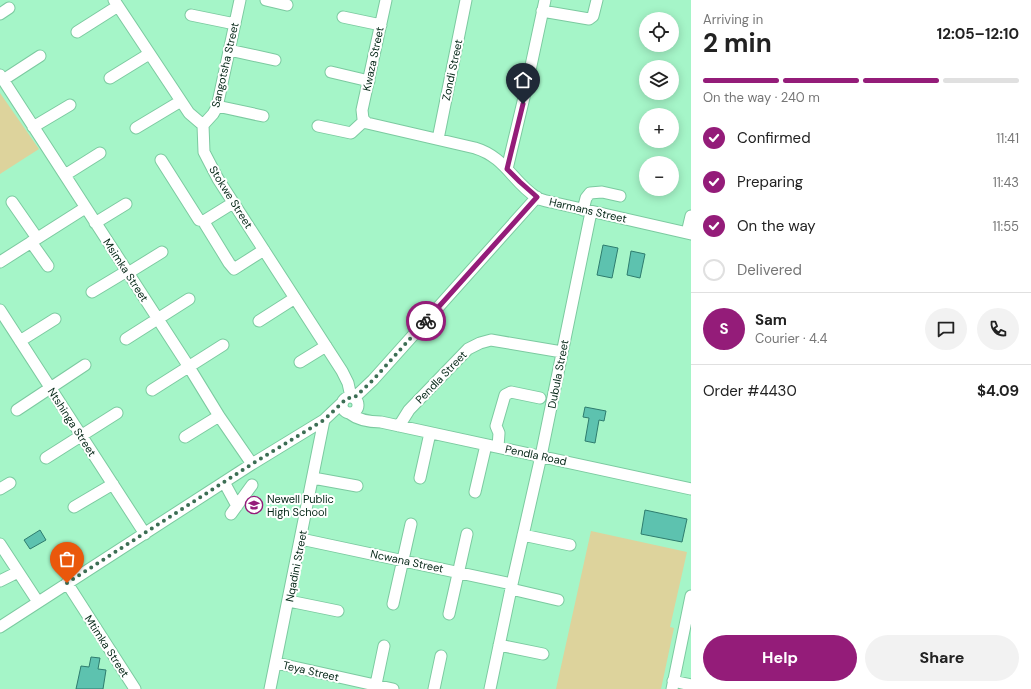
<!DOCTYPE html>
<meta charset="utf-8">
<style>
:root{--surface:#fff;--page:#f2f2f2;--text:#222;--muted:#767676;--line:#e0e0e0;--accent:#941c79}
body{margin:0;font-family:"DM Sans",sans-serif;background:var(--page);color:var(--text);height:100vh;display:flex;flex-direction:column;font-size:15px;white-space:nowrap}
*{box-sizing:border-box;margin:0}
p{font-size:13px;color:var(--muted)}
.icon{flex:none;width:22px;height:22px;fill:none;stroke:currentColor;stroke-width:2;stroke-linecap:round;stroke-linejoin:round}
.map{position:relative;flex:1;overflow:hidden}
.panel{display:flex;flex-direction:column;background:var(--surface);width:340px}
.panel>*{flex:none}
.tools{position:absolute;left:639px;top:12px;display:grid;gap:8px}
.tools a{display:grid;place-items:center;width:40px;height:40px;border-radius:50%;background:var(--surface);box-shadow:0 2px 10px #0003;font-size:20px}
.pin{position:absolute;display:grid;place-items:center;width:34px;height:34px;color:#fff;margin:-41px -17px;border-radius:50% 50% 50% 0;rotate:-45deg;box-shadow:0 0 4px #0007}
.pin .icon{rotate:45deg}
.courier{position:absolute;display:grid;place-items:center;width:40px;height:40px;margin:-20px;border:3px solid #941c79;border-radius:50%;background:#fff;color:#222;box-shadow:0 1px 5px #0007}
.headline em{font-style:normal;font-weight:700}
.headline div{display:flex;flex-direction:column-reverse}
.headline{display:flex;align-items:center;justify-content:space-between;height:68px;padding:0 12px}
h1{font-size:26px;font-weight:700;line-height:30px}
.bar{display:grid;grid-template-columns:repeat(4,1fr);gap:6px 4px;align-content:center;height:48px;padding:0 12px}
.bar i{height:5px;border-radius:3px;background:var(--line)}
.bar .current{background:var(--accent)}
.bar p{grid-column:span 4}
.line{display:flex;align-items:center;gap:10px;padding:0 12px;border-top:1px solid var(--line)}
.line div{flex:1}
.round{display:grid;place-items:center;flex:none;width:42px;height:42px;border-radius:21px;background:var(--page)}
ol{padding:0 12px;list-style:none}
li{display:flex;align-items:center;gap:12px;height:44px}
li p{margin-inline-start:auto}
li .icon{padding:4px;border-radius:50%;background:var(--accent);color:#fff;stroke-width:4}
li:last-child{color:var(--muted)}
li i{width:22px;height:22px;border:2px solid var(--line);border-radius:50%}
.primary-button{display:flex;gap:8px;margin-top:auto;padding:8px 12px}
.primary-button a{flex:1;height:46px;border-radius:24px;background:var(--accent);color:#fff;font-size:16px;font-weight:700;line-height:46px;text-align:center}
.primary-button a+a{background:var(--page);color:var(--text)}
main{display:flex;flex:1;min-height:0}
.map>svg:first-child{display:block}
.green{fill:#ddd39c}
.building{fill:#5dc2af;stroke:#2e7c6e}
.lines{fill:none;stroke-linecap:round;stroke-linejoin:round}
.minor-casing{stroke:#7ccaa0;stroke-width:13}
.minor{stroke:#fff;stroke-width:11}
.done{stroke:#3c6e54;stroke-width:4;stroke-dasharray:0 7.2}
.route{stroke:#941c79;stroke-width:5}
.labels{text-anchor:middle;stroke-width:4;stroke-linejoin:round;paint-order:stroke}
.street-label{font-size:11px;fill:#042616;stroke:#fff}
.poi-label{font-size:11px;fill:#042616;stroke:#fff;text-anchor:start}
</style>
<main>
<div class="map">
<svg width="691" height="689" viewBox="0 0 691 689">
<rect width="100%" height="100%" fill="#a5f5c8"/>
<path class="green" d="M0,93L39,149L0,174Z
M591,531L687,552L670,627L674,628L661,689H556Z"/>
<path class="building" d="M603,245L618,248L612,278L597,275Z
M631,251L645,254L640,278L627,275Z
M585,407L606,411L604,421L599,420L595,443L585,441L589,418L583,417Z
M645,510L687,519L682,542L641,534Z
M40,530L46,540L30,549L24,540Z
M91,657L100,658L98,669L106,670L103,689H76L81,666L89,667Z"/>
<g class="lines">
<defs>
<path id="minor" d="M114,0L189,113L203,125L204,152L218,179L342,371L348,383L351,397
M266,0L287,5
M386,0L362,110L363,119L367,123L475,148C505,157 512,181 536,197C540,200 546,201 551,202L691,234
M542,11L589,19L593,16L597,0
M0,14L9,8
M191,15L235,24
M343,17L381,25
M77,32L118,6
M229,50L275,60
M331,72L369,81
M0,75L189,367L219,416L252,464
M110,78L149,54
M3,80L40,56
M217,106L263,116
M203,125L213,114L217,107L240,0
M318,126L351,133L364,121
M33,127L70,105
M136,128L181,101
M438,139L466,0
M161,160L199,220L204,221
M507,169L526,89L545,0
M65,175L100,153
M12,202L37,238
M233,203L204,221L205,224L229,263L234,269L264,250
M583,210L586,198L590,193L602,192L620,196
M95,223L126,204
M687,233L691,216
M31,242L48,266
M0,262L85,208
M128,273L162,252
M92,292L127,271
M0,310L145,534
M259,321L295,298
M126,339L189,299
M20,341L55,319
M300,362L326,346
M152,390L223,345
M342 405a8 8 0 1 1 16 0a8 8 0 1 1-16 0Z
M354,398L373,380L537,197
M17,410L85,365
M349,413C358,420 370,422 381,422L691,489
M399,426L409,410L468,349L480,343L491,340L562,352
M185,437L219,416
M498,447L499,433L496,426L505,395L511,392L540,398
M46,458L117,413
M313,478L357,486
M420,478L430,433
M224,482L237,506
M0,489L10,483
M475,492L486,445
M74,507L113,484
M231,514L252,485
M523,535L570,545
M301,539L512,584
M0,544L38,602
M0,581L18,572
M67,583L135,689
M511,589L558,600
M289,601L338,611
M393,604L411,524
M449,614L467,534
M0,627L252,464L324,420L343,402
M499,645L543,654
M276,663L393,689
M673,681L691,685
M270,689L324,420
M375,689L384,646
M434,689L441,656
M490,689L512,584L541,456L591,212
M672,689L691,596"/>
</defs>
<use href="#minor" class="minor-casing"/>
<use href="#minor" class="minor"/>
</g>
<g class="lines">
<path class="done" d="M67,583L252,464L324,420L347,398H354L373,380L426,321"/>
<path class="route" d="M426,321L537,197L520,182L507,169L523,104"/>
</g>
<defs>
<symbol id="school-ring" viewBox="-11 -11 22 22"><circle r="9.5" fill="#fff" stroke="#941c79" stroke-width="1.5"/><path d="M0-5L7-2L0 1L-7-2ZM-4 1L0 2.5L4 1V4Q0 6-4 4Z" fill="#941c79"/></symbol>
</defs>
<g fill-rule="evenodd">
<use href="#school-ring" x="244" y="495" width="20" height="20"/>
</g>
<g class="labels">
<g class="street-label">
<text transform="translate(373 59) rotate(-78)" y="4">Kwaza Street</text>
<text transform="translate(225 65) rotate(-77)" y="4">Sangotsha Street</text>
<text transform="translate(452 70) rotate(-78)" y="4">Zondi Street</text>
<text transform="translate(231 197) rotate(58)" y="4">Stokwe Street</text>
<text transform="translate(588 210) rotate(13)" y="4">Harmans Street</text>
<text transform="translate(126 270) rotate(57)" y="4">Msimka Street</text>
<text transform="translate(558 374) rotate(-79)" y="4">Dubula Street</text>
<text transform="translate(441 377) rotate(-46)" y="4">Pendla Street</text>
<text transform="translate(72 422) rotate(57)" y="4">Ntshinga Street</text>
<text transform="translate(536 455) rotate(12)" y="4">Pendla Road</text>
<text transform="translate(407 561) rotate(12)" y="4">Ncwana Street</text>
<text transform="translate(296 566) rotate(-79)" y="4">Nqadini Street</text>
<text transform="translate(107 646) rotate(57)" y="4">Mtimka Street</text>
<text transform="translate(311 671) rotate(13)" y="4">Teya Street</text>
</g>
<g class="poi-label">
<text x="267" y="503">Newell Public<tspan x="267" dy="13">High School</tspan></text>
</g>
</g>
</svg>
<div class="tools">
<a><svg class="icon" aria-label="locate" viewBox="0 0 24 24"><circle cx="12" cy="12" r="6"/><path d="M12 2v4M12 18v4M2 12h4M18 12h4"/></svg></a>
<a><svg class="icon" aria-label="layers" viewBox="0 0 24 24"><path d="M12 4l9 5-9 5-9-5zM3 14l9 5 9-5"/></svg></a>
<a>+</a>
<a>−</a>
</div>
<div class="pin" style="left:67px;top:583px;background:#ea580c"><svg class="icon" aria-label="bag" viewBox="0 0 24 24"><path d="M5 8h14l-1 12H6zM9 8a3 3 0 0 1 6 0"/></svg></div>
<div class="pin" style="left:523px;top:104px;background:#1f2937"><svg class="icon" aria-label="home" viewBox="0 0 24 24"><path d="M3 11l9-7 9 7M6 9v11h12V9"/></svg></div>
<div class="courier" style="left:426px;top:321px"><svg class="icon" aria-label="bike" viewBox="0 0 24 24"><circle cx="6" cy="16" r="4"/><circle cx="18" cy="16" r="4"/><path d="M6 16l4-8h5l3 8M10 8l3 8H6M13 5h3"/></svg></div>
</div>
<section class="panel">
<div class="headline"><div><h1>2 min</h1><p>Arriving in</p></div><em>12:05–12:10</em></div>
<div class="bar"><i class="current"></i><i class="current"></i><i class="current"></i><i></i><p>On the way · 240 m</p></div>
<ol>
<li><svg class="icon" aria-label="check" viewBox="0 0 24 24"><path d="M5 12l5 5 9-10"/></svg>Confirmed<p>11:41</p></li>
<li><svg class="icon" aria-label="check" viewBox="0 0 24 24"><path d="M5 12l5 5 9-10"/></svg>Preparing<p>11:43</p></li>
<li><svg class="icon" aria-label="check" viewBox="0 0 24 24"><path d="M5 12l5 5 9-10"/></svg>On the way<p>11:55</p></li>
<li><i></i>Delivered</li>
</ol>
<div class="line" style="height:72px"><b class="round" style="background:var(--accent);color:#fff">S</b><div><b>Sam</b><p>Courier · 4.4</p></div><a class="round"><svg class="icon" aria-label="chat" viewBox="0 0 24 24"><path d="M4 5h16v11H9l-5 4z"/></svg></a><a class="round"><svg class="icon" aria-label="phone" viewBox="0 0 24 24"><path d="M5 4h4l2 5-3 2q2 4 5 5l2-3 5 2v4C11 20 4 13 5 4z"/></svg></a></div>
<div class="line" style="height:52px"><div>Order #4430</div><b>$4.09</b></div>
<div class="primary-button"><a>Help</a><a>Share</a></div>
</section>
</main>
